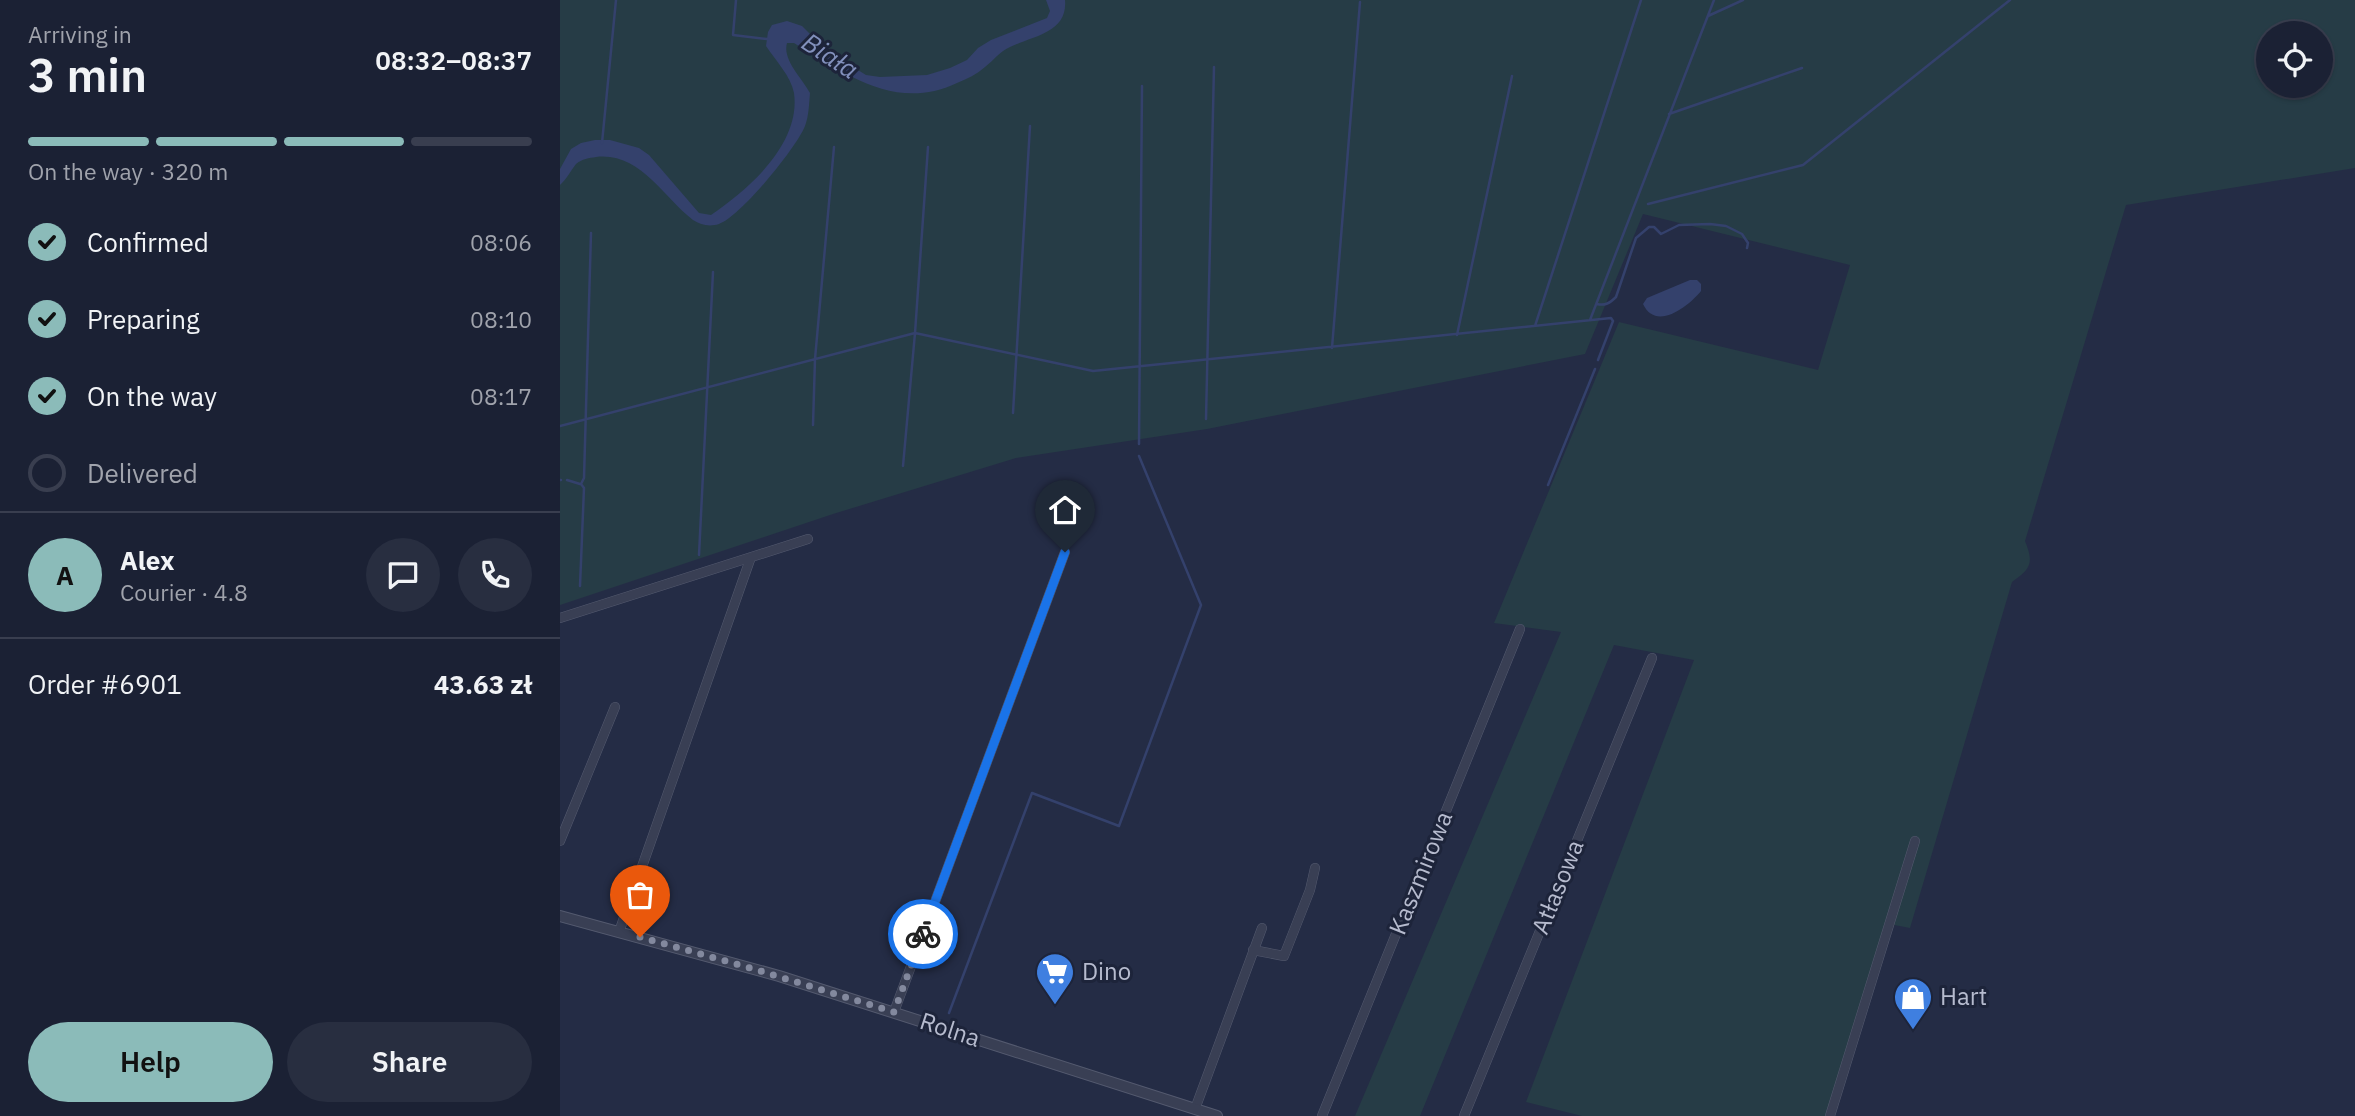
<!DOCTYPE html>
<meta charset="utf-8">
<style>
:root{--surface:#1b2134;--page:#282e40;--text:#f1f3f6;--muted:#a0a3ac;--line:#393e4f;--accent:#8bbbb9}
body{margin:0;font-family:"IBM Plex Sans",sans-serif;background:var(--page);color:var(--text);height:100vh;display:flex;flex-direction:column;font-size:26px;white-space:nowrap}
*{box-sizing:border-box;margin:0}
p{font-size:23px;color:var(--muted)}
.icon{flex:none;width:38px;height:38px;fill:none;stroke:currentColor;stroke-width:2;stroke-linecap:round;stroke-linejoin:round}
.map{position:relative;flex:1;overflow:hidden}
.side{display:flex;flex-direction:column;background:var(--surface);width:560px}
.side>*{flex:none}
.tools{position:absolute;left:1696px;top:21px;display:grid;gap:14px}
.tools a{display:grid;place-items:center;width:77px;height:77px;border-radius:50%;background:var(--surface);box-shadow:0 2px 5px #0004,0 0 0 2px var(--line);font-size:35px}
.pin{position:absolute;display:grid;place-items:center;width:60px;height:60px;color:#fff;margin:-72px -30px;border-radius:50% 50% 50% 0;rotate:-45deg;box-shadow:0 0 7px #0007}
.pin .icon{rotate:45deg}
.courier{position:absolute;display:grid;place-items:center;width:70px;height:70px;margin:-35px;border:5px solid #1a73e8;border-radius:50%;background:#fff;color:#222;box-shadow:0 2px 9px #0007}
.summary em{font-style:normal;font-weight:600}
.summary div{display:flex;flex-direction:column-reverse}
.summary{display:flex;align-items:center;justify-content:space-between;height:119px;padding:0 28px}
h1{font-size:46px;font-weight:600;line-height:52px}
.bar{display:grid;grid-template-columns:repeat(4,1fr);gap:10px 7px;align-content:center;height:84px;padding:0 28px}
.bar i{height:9px;border-radius:5px;background:var(--line)}
.bar .active{background:var(--accent)}
.bar p{grid-column:span 4}
.line{display:flex;align-items:center;gap:18px;padding:0 28px;border-top:2px solid var(--line)}
.line div{flex:1}
.round{display:grid;place-items:center;flex:none;width:74px;height:74px;border-radius:37px;background:var(--page)}
ol{padding:0 28px;list-style:none}
li{display:flex;align-items:center;gap:21px;height:77px}
li p{margin-inline-start:auto}
li .icon{padding:7px;border-radius:50%;background:var(--accent);color:#111;stroke-width:4}
li:last-child{color:var(--muted)}
li i{width:38px;height:38px;border:4px solid var(--line);border-radius:50%}
.button{display:flex;gap:14px;margin-top:auto;padding:14px 28px}
.button a{flex:1;height:80px;border-radius:42px;background:var(--accent);color:#111;font-size:28px;font-weight:600;line-height:80px;text-align:center}
.button a+a{background:var(--page);color:var(--text)}
main{display:flex;flex:1;min-height:0}
.map>svg:first-child{display:block}
.green{fill:#263c46;fill-rule:evenodd}
.water{fill:#34416c}
.lines{fill:none;stroke-linecap:round;stroke-linejoin:round}
.stream{stroke:#34416c;stroke-width:2.5}
.minor-casing{stroke:#545a6f;stroke-width:10}
.tertiary-casing{stroke:#545a6f;stroke-width:12}
.minor{stroke:#393f54;stroke-width:9}
.tertiary{stroke:#393f54;stroke-width:10}
.done{stroke:#83899e;stroke-width:7;stroke-dasharray:0 12.6}
.route{stroke:#1a73e8;stroke-width:9}
.labels{text-anchor:middle;stroke-width:6;stroke-linejoin:round;paint-order:stroke}
.street-label{font-size:24px;fill:#b6bbce;stroke:#1d243a}
.poi-label{font-size:24px;fill:#b6bbce;stroke:#1d243a;text-anchor:start}
.water-label{font-size:26px;font-style:italic;fill:#8290bc;stroke:#1d243a}
</style>
<main>
<section class="side">
<div class="summary"><div><h1>3 min</h1><p>Arriving in</p></div><em>08:32–08:37</em></div>
<div class="bar"><i class="active"></i><i class="active"></i><i class="active"></i><i></i><p>On the way · 320 m</p></div>
<ol>
<li><svg class="icon" aria-label="check" viewBox="0 0 24 24"><path d="M5 12l5 5 9-10"/></svg>Confirmed<p>08:06</p></li>
<li><svg class="icon" aria-label="check" viewBox="0 0 24 24"><path d="M5 12l5 5 9-10"/></svg>Preparing<p>08:10</p></li>
<li><svg class="icon" aria-label="check" viewBox="0 0 24 24"><path d="M5 12l5 5 9-10"/></svg>On the way<p>08:17</p></li>
<li><i></i>Delivered</li>
</ol>
<div class="line" style="height:126px"><b class="round" style="background:var(--accent);color:#111">A</b><div><b>Alex</b><p>Courier · 4.8</p></div><a class="round"><svg class="icon" aria-label="chat" viewBox="0 0 24 24"><path d="M4 5h16v11H9l-5 4z"/></svg></a><a class="round"><svg class="icon" aria-label="phone" viewBox="0 0 24 24"><path d="M5 4h4l2 5-3 2q2 4 5 5l2-3 5 2v4C11 20 4 13 5 4z"/></svg></a></div>
<div class="line" style="height:91px"><div>Order #6901</div><b>43.63 zł</b></div>
<div class="button"><a>Help</a><a>Share</a></div>
</section>
<div class="map">
<svg width="1795" height="1116" viewBox="0 0 1795 1116">
<rect width="100%" height="100%" fill="#242c45"/>
<path class="green" d="M0,0H1795V168L1566,205L1465,541C1474,563 1471,569 1452,582L1350,928L1329,924L1270,1116H1022L966,1102L1134,660L1054,645L860,1116H795L1001,632L934,623L1059,322L1258,370L1290,265L1083,214L1025,354L647,429L456,458L273,514L0,605ZM1708,33H1760V86H1708Z"/>
<path class="water" d="M486,0H505C508,33 473,36 450,47C439,52 434,60 425,67C417,74 407,79 397,83C336,112 285,74 234,43H227C222,60 243,79 250,93C249,103 249,116 245,126C237,147 180,217 159,224C149,227 141,225 133,220C103,197 80,152 36,157C29,158 22,159 16,164C11,170 7,179 0,185V169L11,149L21,143L35,140H50L79,148L89,155L139,213L151,215C189,189 241,144 234,93C231,76 215,60 206,46L208,32L212,25L227,21L242,26L258,42L293,67L306,75L320,77L367,75L390,68L407,60L418,48L431,40L487,18L490,11Z
M1130,280H1137L1141,284V291C1129,306 1096,332 1083,304L1087,298Z"/>
<g class="lines">
<path class="stream" d="M176,0L173,35L207,39
M1148,16L1183,0
M1109,114L1242,68
M42,143L56,0
M1088,204L1243,165L1450,0
M1037,304C1045,306 1050,303 1056,297L1076,238L1089,227H1094L1101,234L1119,225L1150,224L1166,226L1182,234L1188,243L1187,248
M1030,320L1154,0
M975,326L1081,0
M897,335L952,76
M772,348L800,2
M453,413L470,126
M646,419L654,67
M253,425L255,359L274,147
M0,426L355,333L533,371L1051,318L1053,321L1038,360
M579,444L582,86
M343,466L355,333L368,147
M0,480H1
M7,480L20,484
M988,485L1035,369
M139,555L153,272
M20,586L24,488L21,484L24,478L31,233
M389,1013L472,793L559,826L641,605L579,456"/>
<defs>
<path id="minor" d="M0,618L248,539
M0,841L55,707
M59,932L191,557
M693,950L724,956L750,890L755,868
M334,1012L505,552
M635,1109L702,928
M762,1116L960,629
M904,1116L1092,658
M1270,1116L1355,841"/>
<path id="tertiary" d="M0,916L219,976L657,1116"/>
</defs>
<use href="#minor" class="minor-casing"/>
<use href="#tertiary" class="tertiary-casing"/>
<use href="#minor" class="minor"/>
<use href="#tertiary" class="tertiary"/>
</g>
<g class="lines">
<path class="done" d="M80,937L194,969L334,1012L363,934"/>
<path class="route" d="M363,934L505,552"/>
</g>
<defs>
<symbol id="supermarket-pin" viewBox="-11 -11 22 30"><path d="M0 17L-7.5 6A9.5 9.5 0 1 1 7.5 6Z" fill="#3f7fe0" stroke="#1d243a"/><path d="M-6-5.5h2.5l.6 2H6L4.5 2H-2.5L-4.4-4H-6ZM-1.5 3.2a1.3 1.3 0 1 0 .1 0ZM3 3.2a1.3 1.3 0 1 0 .1 0Z" fill="#fff"/></symbol>
<symbol id="shop-pin" viewBox="-11 -11 22 30"><path d="M0 17L-7.5 6A9.5 9.5 0 1 1 7.5 6Z" fill="#3f7fe0" stroke="#1d243a"/><path d="M-5-2.5h2.3a2.7 3.5 0 0 1 5.4 0H5L5.5 6h-11ZM-1.5-2.5h3a1.5 2.3 0 0 0-3 0Z" fill="#fff"/></symbol>
</defs>
<g fill-rule="evenodd">
<use href="#supermarket-pin" x="473" y="950" width="44" height="60"/>
<use href="#shop-pin" x="1331" y="975" width="44" height="60"/>
</g>
<g class="labels">
<g class="street-label">
<text transform="translate(861 873) rotate(-68)" y="8">Kaszmirowa</text>
<text transform="translate(998 887) rotate(-68)" y="8">Atłasowa</text>
<text transform="translate(390 1030) rotate(18)" y="8">Rolna</text>
</g>
<g class="poi-label">
<text x="522" y="980">Dino</text>
<text x="1380" y="1005">Hart</text>
</g>
<g class="water-label">
<text transform="translate(270 56) rotate(33)" y="9">Biała</text>
</g>
</g>
</svg>
<div class="tools">
<a><svg class="icon" aria-label="locate" viewBox="0 0 24 24"><circle cx="12" cy="12" r="6"/><path d="M12 2v4M12 18v4M2 12h4M18 12h4"/></svg></a>
</div>
<div class="pin" style="left:80px;top:937px;background:#ea580c"><svg class="icon" aria-label="bag" viewBox="0 0 24 24"><path d="M5 8h14l-1 12H6zM9 8a3 3 0 0 1 6 0"/></svg></div>
<div class="pin" style="left:505px;top:552px;background:#1f2937"><svg class="icon" aria-label="home" viewBox="0 0 24 24"><path d="M3 11l9-7 9 7M6 9v11h12V9"/></svg></div>
<div class="courier" style="left:363px;top:934px"><svg class="icon" aria-label="bike" viewBox="0 0 24 24"><circle cx="6" cy="16" r="4"/><circle cx="18" cy="16" r="4"/><path d="M6 16l4-8h5l3 8M10 8l3 8H6M13 5h3"/></svg></div>
</div>
</main>
